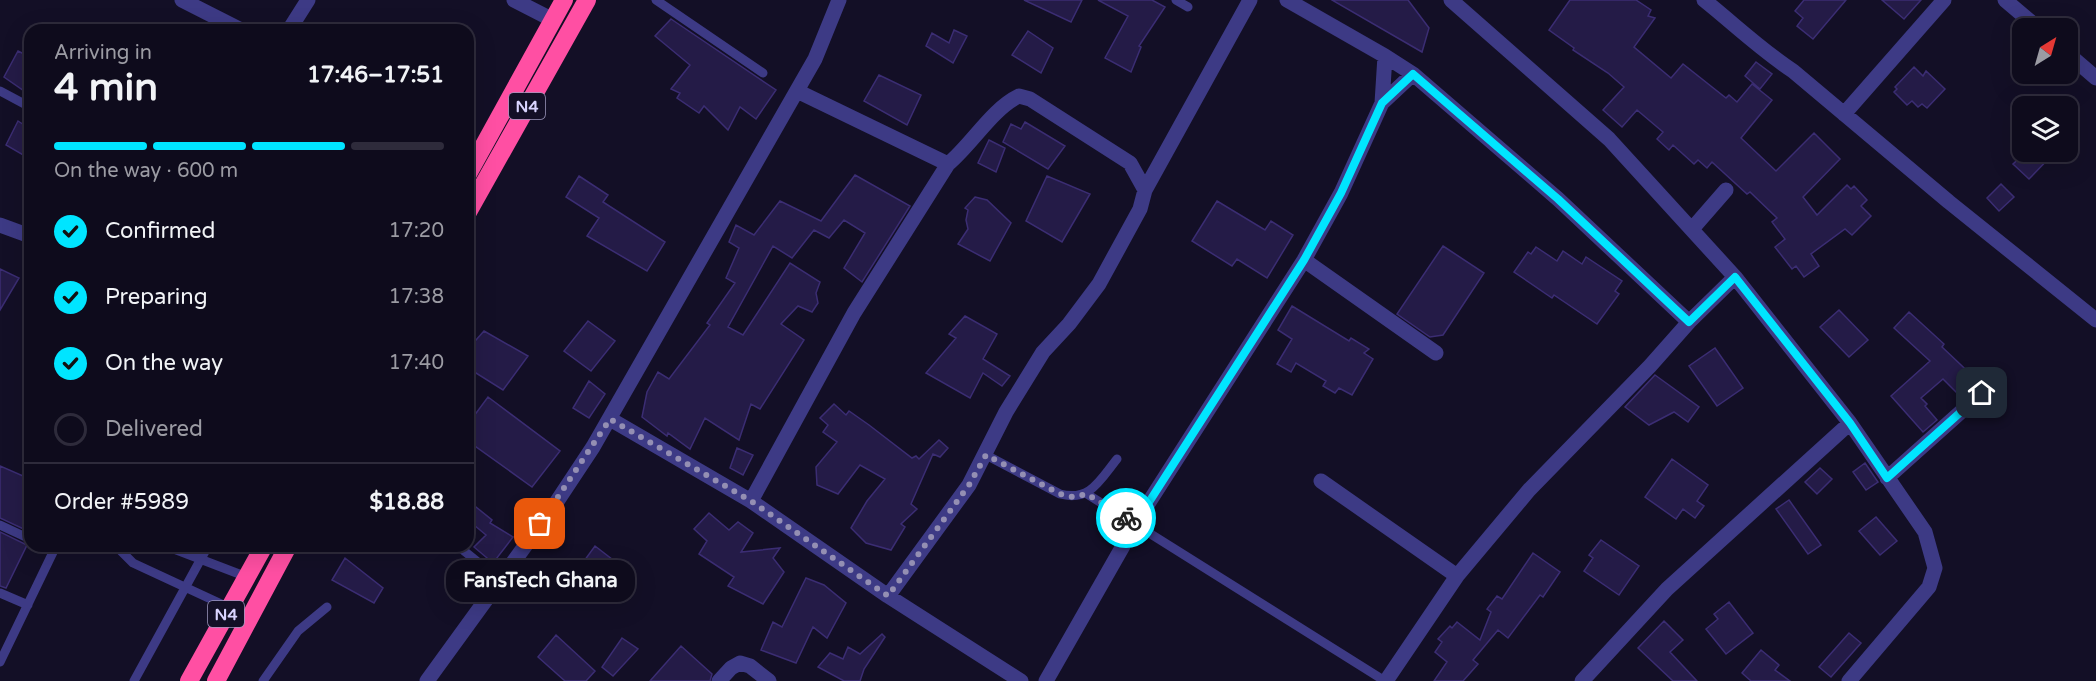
<!DOCTYPE html>
<meta charset="utf-8">
<style>
:root{--surface:#0e0b1c;--page:#1c1929;--text:#f1f3f6;--muted:#9b9ba3;--line:#2e2b3b;--accent:#00e5ff}
body{margin:0;font-family:"Varela Round",sans-serif;background:var(--page);color:var(--text);height:100vh;display:flex;flex-direction:column;font-size:22px;white-space:nowrap}
*{box-sizing:border-box;margin:0}
p{font-size:20px;color:var(--muted)}
.icon{flex:none;width:33px;height:33px;fill:none;stroke:currentColor;stroke-width:2;stroke-linecap:round;stroke-linejoin:round}
.map{position:relative;flex:1;overflow:hidden}
.details{position:absolute;left:24px;top:24px;width:450px;height:528px;display:flex;flex-direction:column;background:var(--surface);border-radius:18px;box-shadow:0 6px 24px #0002,0 0 0 2px var(--line)}
.details>*{flex:none}
.needle{width:39px;rotate:37deg}
.fabs{position:absolute;left:2012px;top:18px;display:grid;gap:12px}
.fabs a{display:grid;place-items:center;width:66px;height:66px;border-radius:12px;background:var(--surface);box-shadow:0 6px 24px #0002,0 0 0 2px var(--line);font-size:30px}
.pin{position:absolute;display:grid;place-items:center;width:51px;height:51px;color:#fff;margin:-26px;border-radius:12px;box-shadow:0 3px 9px #0006}
.courier{position:absolute;display:grid;place-items:center;width:60px;height:60px;margin:-30px;border:4px solid #00e5ff;border-radius:50%;background:#fff;color:#222;box-shadow:0 2px 8px #0007}
.bubble{position:absolute;height:42px;border-radius:18px;background:var(--surface);box-shadow:0 6px 24px #0002,0 0 0 2px var(--line);font-size:20px;font-weight:800;line-height:42px;text-align:center}
.summary em{font-style:normal;font-weight:800}
.summary div{display:flex;flex-direction:column-reverse}
.summary{display:flex;align-items:center;justify-content:space-between;height:102px;padding:0 30px}
h1{font-size:39px;font-weight:800;line-height:45px}
.bar{display:grid;grid-template-columns:repeat(4,1fr);gap:9px 6px;align-content:center;height:72px;padding:0 30px}
.bar i{height:8px;border-radius:4px;background:var(--line)}
.bar .active{background:var(--accent)}
.bar p{grid-column:span 4}
.line{display:flex;align-items:center;gap:15px;padding:0 30px;border-top:2px solid var(--line)}
.line div{flex:1}
ol{padding:0 30px;list-style:none}
li{display:flex;align-items:center;gap:18px;height:66px}
li p{margin-inline-start:auto}
li .icon{padding:6px;border-radius:50%;background:var(--accent);color:#111;stroke-width:4}
li:last-child{color:var(--muted)}
li i{width:33px;height:33px;border:3px solid var(--line);border-radius:50%}
.map>svg:first-child{display:block}
.building{fill:#241b47;stroke:#3b2d73;stroke-width:1.5}
.lines{fill:none;stroke-linecap:round;stroke-linejoin:round}
.lane{stroke:#3d3a85;stroke-width:9}
.street{stroke:#3d3a85;stroke-width:15}
.highway{stroke:#ff4fa3;stroke-width:18}
.done{stroke:#948fb3;stroke-width:6;stroke-dasharray:0 10.8}
.route{stroke:#00e5ff;stroke-width:8}
.labels{text-anchor:middle;stroke-width:4.5;stroke-linejoin:round;paint-order:stroke}
.shield{fill:#130f26;stroke:#9e99be;stroke-width:1.5}
.shield-label{font-size:16px;font-weight:bold;fill:#d9d4ff}
</style>
<div class="map">
<svg width="2096" height="681" viewBox="0 0 2096 681">
<rect width="100%" height="100%" fill="#130f26"/>
<path class="building" d="M1024,0H1082L1071,22Z
M1098,0H1152L1165,7L1139,46L1141,47L1131,72L1105,58L1128,16Z
M1332,0H1408L1429,28L1422,52Z
M1570,0H1636L1651,10L1648,16L1655,18L1634,47L1671,78L1683,64L1726,98L1729,95L1737,102L1752,84L1772,100L1741,138L1776,171L1814,133L1840,159L1803,197L1817,215L1847,185L1851,189L1854,186L1867,200L1861,206L1871,216L1852,235L1845,229L1811,254L1819,266L1804,277L1796,266L1792,269L1775,247L1785,239L1772,222L1777,218L1750,192L1747,194L1712,162L1707,168L1698,160L1694,164L1673,145L1669,150L1657,139L1663,132L1637,110L1622,127L1603,110L1624,87L1608,73L1573,50L1574,48L1549,30Z
M1804,0H1846L1813,39L1797,26L1803,18L1795,11Z
M1882,0H1921L1904,19Z
M671,19L776,90L756,119L740,107L728,130L704,106L699,113L677,98L680,93L671,89L690,65L655,36Z
M954,30L967,36L953,63L926,46L932,33L949,43Z
M1028,31L1053,48L1041,73L1012,55Z
M18,51L30,57V95L4,77Z
M1756,62L1772,74L1760,89L1745,76Z
M1914,67L1923,76L1926,71L1945,89L1927,108L1922,104L1918,107L1912,101L1907,105L1894,92L1897,89L1895,87Z
M879,75L921,95L907,125L864,101Z
M18,121L30,129V159L6,145Z
M1025,122L1065,146L1048,169L1003,142L1011,124L1021,129Z
M989,140L1005,148L996,172L978,163Z
M2026,152H2055L2029,179L2013,164Z
M855,175L910,206L862,282L844,268L865,233L844,220L829,238L814,230L792,258L773,246L728,327L743,335L790,263L820,282L816,293L818,303L812,312L798,306L781,324L804,340L760,409L751,404L739,440L705,418L690,449L668,433L667,436L642,417L647,392L658,372L669,379L710,325L707,323L735,283L726,278L739,248L729,242L736,225L754,235L780,201L821,221Z
M579,176L608,195L603,202L665,242L647,271L587,236L599,218L566,197Z
M1047,176L1090,194L1062,242L1026,221Z
M2001,184L2014,197L1999,211L1987,198Z
M975,197L987,200L1011,223L990,261L958,244L968,229L966,220L968,210L965,208Z
M1217,201L1265,230L1271,221L1293,235L1267,278L1237,259L1232,266L1192,241Z
M1443,246L1484,273L1443,335L1430,337L1397,314Z
M1536,247L1557,261L1563,251L1582,264L1586,257L1622,281L1615,291L1619,294L1597,324L1554,295L1552,298L1514,272L1528,252L1531,254Z
M0,269L19,278L0,310Z
M1292,306L1349,341L1351,338L1369,349L1364,353L1373,359L1352,395L1339,388L1335,393L1323,386L1326,381L1296,363L1291,372L1277,364L1292,339L1278,330Z
M1839,310L1868,340L1849,357L1820,327Z
M1909,312L1944,344L1942,347L1980,383L1962,398L1943,379L1921,398L1927,404L1925,406L1937,420L1923,432L1891,396L1930,361L1894,328Z
M965,316L997,334L983,359L1010,376L1002,386L983,373L970,398L926,373L956,338L949,334Z
M588,321L615,341L591,371L564,351Z
M484,331L528,356L503,390L468,368V349Z
M1715,348L1743,388L1717,406L1689,366Z
M1655,375L1699,407L1688,422L1674,412L1649,425L1625,407Z
M589,381L605,394L589,418L573,408Z
M488,397L560,451L532,487L468,441V424Z
M834,404L846,415L849,411L869,425L912,458L916,456L919,459L939,440L948,448L940,457L933,454L911,504L917,509L901,524L905,527L891,550L866,543L851,528L867,501L885,479L860,465L838,494L817,485L816,467L837,442L823,432L828,425L820,418Z
M737,448L753,455L743,475L730,468Z
M1672,459L1708,485L1697,501L1704,506L1695,518L1683,509L1676,519L1645,497Z
M1865,463L1878,482L1866,490L1853,472Z
M0,466L30,479V532L0,518Z
M1820,468L1832,479L1817,494L1805,482Z
M1789,500L1821,545L1808,554L1776,509Z
M476,507L492,520L490,523L513,537L493,563L474,547L486,535L468,520V510L471,512Z
M709,513L729,530L738,522L753,533L741,552L780,548L773,558L784,572L763,604L728,586L734,577L699,554L707,541L694,529Z
M1876,517L1897,541L1880,555L1859,531Z
M0,532L27,545L6,588L0,586Z
M1601,540L1639,566L1619,595L1584,571L1593,558L1589,555Z
M595,546L617,563L605,588L576,572Z
M1533,553L1560,572L1543,597L1540,595L1508,638L1498,630L1473,660L1478,664L1463,681H1434L1447,662L1435,652L1442,642L1438,639L1450,626L1452,628L1457,622L1480,640L1491,612L1487,609L1497,596L1502,599Z
M345,558L383,588L374,603L332,580Z
M806,578L824,585L846,603L827,638L813,627L796,663L761,650L773,622L782,627Z
M1729,602L1753,633L1726,654L1706,629L1718,619L1714,614Z
M1664,621L1683,640L1670,652L1697,681H1673L1638,648Z
M1849,633L1861,643L1831,677L1819,667Z
M882,634L885,637L864,669L860,681H844L818,667L830,653L843,659L848,647L860,654Z
M556,635L595,671L586,681H565L538,657Z
M622,638L638,649L613,676L602,667Z
M681,646L712,674L710,681H650Z
M1761,650L1779,665L1775,670L1790,681H1751L1742,673Z"/>
<g class="lines">
<path class="lane" d="M656,0L763,73
M1176,0L1188,7
M0,91L30,107
M986,455L1060,494C1090,502 1100,480 1117,459
M1087,494L1385,681
M0,525L30,539
M116,546L133,563L230,608
M166,546L247,577
M458,546L500,580
M0,593L28,605
M0,662L56,546
M134,681L208,546
M263,681L298,631L327,607"/>
<path class="street" d="M182,0L241,30
M514,0L553,20
M1287,0L1385,56L1413,74L1558,199L1689,322
M1451,0L1609,139L1735,277L1850,423L1925,532L1935,568L1929,587L1849,681
M1704,0C1734,24 1761,50 1793,71L1949,202L2096,320
M2005,0L2038,28
M289,30L308,0
M2067,53L2096,78
M797,91L948,164
M1382,103L1413,74
M1844,114L1944,0
M1145,190L1250,0
M0,225L30,236
M1692,229L1726,190
M1304,260L1436,353
M610,419L751,501L888,596L1021,681
M1887,478L1982,393
M1321,481L1457,576
M751,501L854,313L948,164C972,144 992,109 1019,96L1030,99L1130,163L1145,190L1140,209L1099,284L1069,324L1043,352L1006,412L969,485L888,596
M1135,524L1304,260L1341,193L1382,103L1385,56
M427,681L554,506L593,447L815,59L839,0
M719,681L731,668L740,663L750,666L769,681
M1046,681L1123,546
M1386,681L1457,576L1529,490L1650,366L1689,322L1735,277
M1582,681L1667,589L1850,423"/>
<path class="highway" d="M468,174L564,0
M468,212L587,0
M189,681L264,546
M216,681L288,546"/>
</g>
<g class="lines">
<path class="done" d="M540,524L610,419L751,501L888,596L969,485L986,455L1060,494L1073,497L1087,494L1126,518"/>
<path class="route" d="M1126,518L1135,524L1304,260L1341,193L1382,103L1413,74L1558,199L1689,322L1735,277L1850,423L1887,478L1982,393"/>
</g>
<g class="labels">
<g class="shield">
<rect x="509" y="93" width="36" height="26" rx="4.5"/>
<rect x="208" y="601" width="36" height="26" rx="4.5"/>
</g>
<g class="shield-label">
<text x="527" y="112">N4</text>
<text x="226" y="620">N4</text>
</g>
</g>
</svg>
<div class="fabs">
<a><svg class="needle" viewBox="-14 -14 28 28"><path d="M0-13l5 13h-10z" fill="#e53935"/><path d="M0 13l5-13h-10z" fill="#9b9ba3"/></svg></a>
<a><svg class="icon" aria-label="layers" viewBox="0 0 24 24"><path d="M12 4l9 5-9 5-9-5zM3 14l9 5 9-5"/></svg></a>
</div>
<div class="pin" style="left:540px;top:524px;background:#ea580c"><svg class="icon" aria-label="bag" viewBox="0 0 24 24"><path d="M5 8h14l-1 12H6zM9 8a3 3 0 0 1 6 0"/></svg></div>
<div class="pin" style="left:1982px;top:393px;background:#1f2937"><svg class="icon" aria-label="home" viewBox="0 0 24 24"><path d="M3 11l9-7 9 7M6 9v11h12V9"/></svg></div>
<div class="courier" style="left:1126px;top:518px"><svg class="icon" aria-label="bike" viewBox="0 0 24 24"><circle cx="6" cy="16" r="4"/><circle cx="18" cy="16" r="4"/><path d="M6 16l4-8h5l3 8M10 8l3 8H6M13 5h3"/></svg></div>
<div class="bubble" style="left:446px;top:560px;width:189px">FansTech Ghana</div>
<section class="details">
<div class="summary"><div><h1>4 min</h1><p>Arriving in</p></div><em>17:46–17:51</em></div>
<div class="bar"><i class="active"></i><i class="active"></i><i class="active"></i><i></i><p>On the way · 600 m</p></div>
<ol>
<li><svg class="icon" aria-label="check" viewBox="0 0 24 24"><path d="M5 12l5 5 9-10"/></svg>Confirmed<p>17:20</p></li>
<li><svg class="icon" aria-label="check" viewBox="0 0 24 24"><path d="M5 12l5 5 9-10"/></svg>Preparing<p>17:38</p></li>
<li><svg class="icon" aria-label="check" viewBox="0 0 24 24"><path d="M5 12l5 5 9-10"/></svg>On the way<p>17:40</p></li>
<li><i></i>Delivered</li>
</ol>
<div class="line" style="height:78px"><div>Order #5989</div><b>$18.88</b></div>
</section>
</div>
